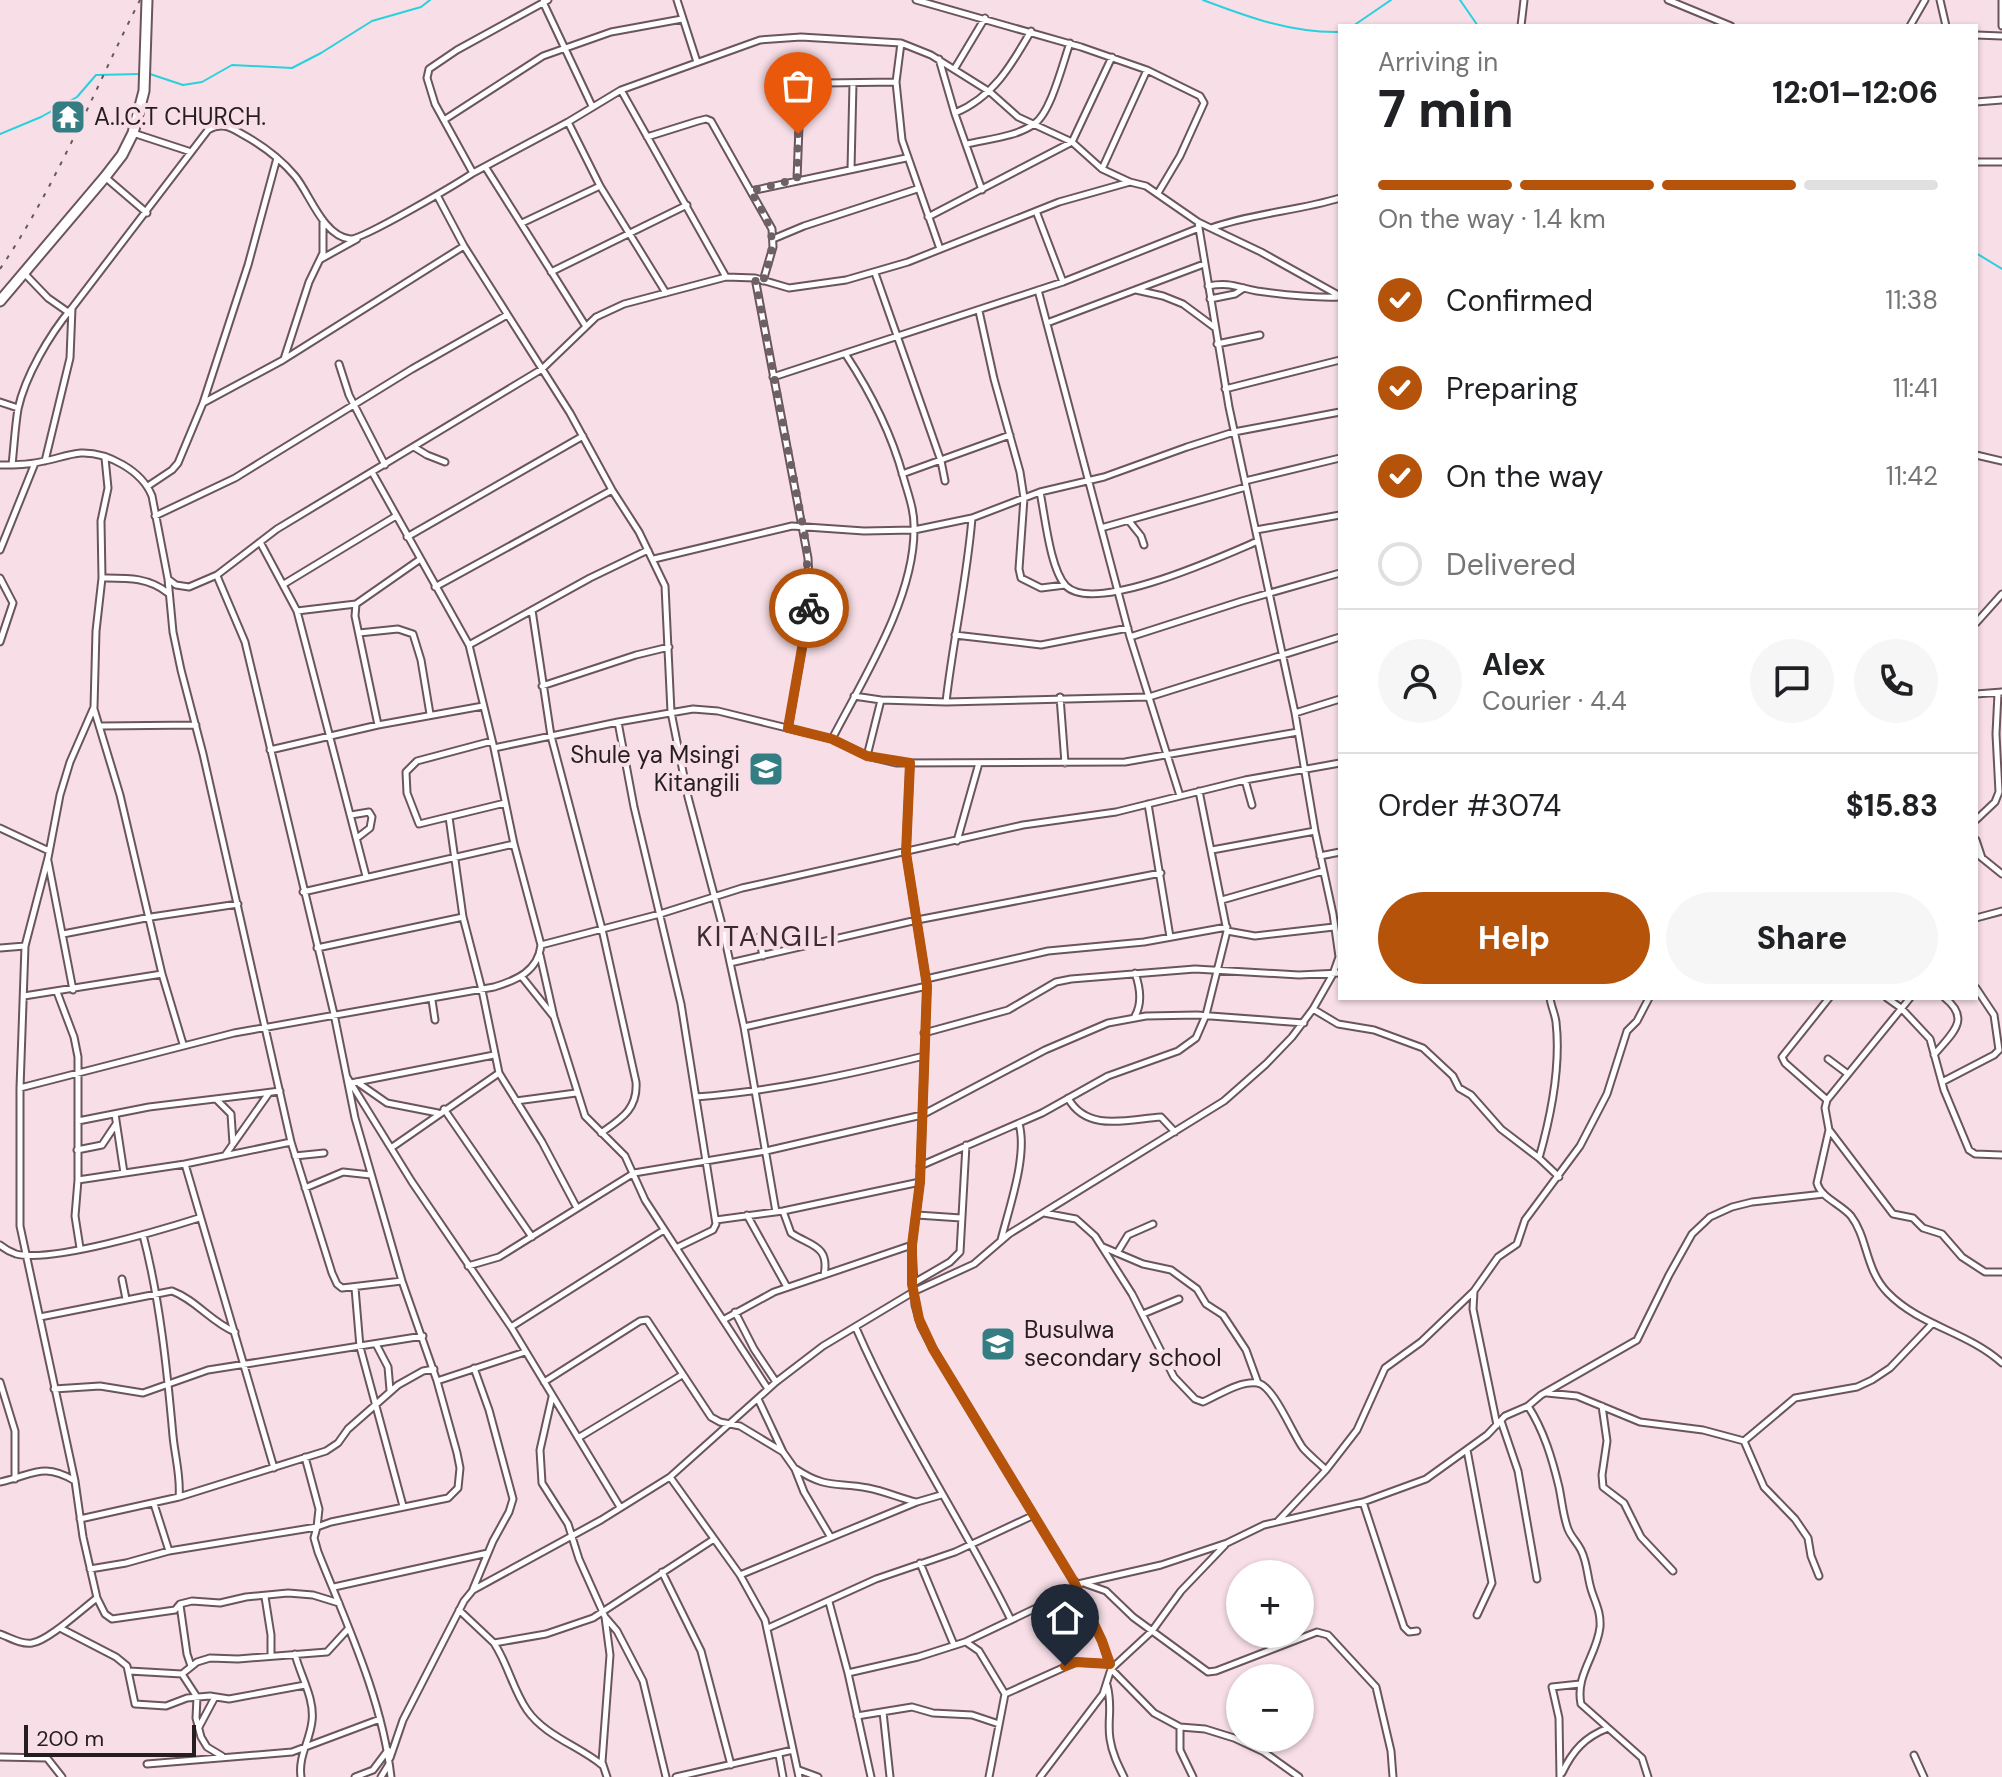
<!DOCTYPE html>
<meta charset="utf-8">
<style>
:root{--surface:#fff;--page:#f6f6f6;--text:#202124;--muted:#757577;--line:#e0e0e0;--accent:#b45309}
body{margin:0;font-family:"DM Sans",sans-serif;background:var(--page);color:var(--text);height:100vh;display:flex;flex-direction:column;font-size:30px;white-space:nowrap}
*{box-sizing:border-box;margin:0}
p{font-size:26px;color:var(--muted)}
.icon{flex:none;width:44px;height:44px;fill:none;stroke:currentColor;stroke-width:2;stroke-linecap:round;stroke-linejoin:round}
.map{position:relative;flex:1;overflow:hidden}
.panel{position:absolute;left:1338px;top:24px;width:640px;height:976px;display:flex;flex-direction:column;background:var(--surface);border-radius:0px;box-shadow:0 2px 6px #0004}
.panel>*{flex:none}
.buttons{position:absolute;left:1226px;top:1560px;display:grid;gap:16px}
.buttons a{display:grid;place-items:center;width:88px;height:88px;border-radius:50%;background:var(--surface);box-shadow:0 2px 6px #0004;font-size:40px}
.scale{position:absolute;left:24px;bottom:20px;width:172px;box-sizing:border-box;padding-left:8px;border:4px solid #251d20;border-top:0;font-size:22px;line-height:28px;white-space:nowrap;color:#251d20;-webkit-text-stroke:6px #f7dee7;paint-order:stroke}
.pin{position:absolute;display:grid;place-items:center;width:68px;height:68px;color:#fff;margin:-82px -34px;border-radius:50% 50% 50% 0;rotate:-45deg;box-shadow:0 0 8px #0007}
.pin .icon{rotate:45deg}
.courier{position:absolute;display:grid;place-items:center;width:80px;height:80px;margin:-40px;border:6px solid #b45309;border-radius:50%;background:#fff;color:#222;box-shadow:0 2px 10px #0007}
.overview em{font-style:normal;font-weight:800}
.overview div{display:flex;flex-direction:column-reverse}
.overview{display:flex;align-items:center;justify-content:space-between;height:136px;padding:0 40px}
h1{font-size:52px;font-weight:800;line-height:60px}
.bar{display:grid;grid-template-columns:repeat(4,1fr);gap:12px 8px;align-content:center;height:96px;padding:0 40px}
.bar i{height:10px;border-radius:6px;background:var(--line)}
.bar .selected{background:var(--accent)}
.bar p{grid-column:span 4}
.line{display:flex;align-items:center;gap:20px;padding:0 40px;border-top:2px solid var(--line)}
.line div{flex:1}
.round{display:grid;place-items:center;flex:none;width:84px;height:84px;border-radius:42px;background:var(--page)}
ol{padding:0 40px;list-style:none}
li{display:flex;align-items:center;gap:24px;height:88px}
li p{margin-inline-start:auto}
li .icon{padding:8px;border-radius:50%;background:var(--accent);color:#fff;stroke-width:4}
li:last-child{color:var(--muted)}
li i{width:44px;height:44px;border:4px solid var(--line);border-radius:50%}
.primary-button{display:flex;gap:16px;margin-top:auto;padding:16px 40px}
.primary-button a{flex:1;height:92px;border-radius:48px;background:var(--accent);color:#fff;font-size:32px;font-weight:800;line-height:92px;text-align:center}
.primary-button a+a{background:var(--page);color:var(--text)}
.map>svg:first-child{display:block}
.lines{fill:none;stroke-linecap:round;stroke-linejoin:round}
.stream{stroke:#28d1dd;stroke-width:2}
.street-casing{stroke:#6b555d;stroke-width:9}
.highway-casing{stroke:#6b555d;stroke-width:13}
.street{stroke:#fff;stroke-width:5}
.highway{stroke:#fff;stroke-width:9}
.rail{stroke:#67595e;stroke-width:2;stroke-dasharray:4 8;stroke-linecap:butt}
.done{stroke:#6e6166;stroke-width:8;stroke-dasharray:0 14.4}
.route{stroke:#b45309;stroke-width:10}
.labels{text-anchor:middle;stroke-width:8;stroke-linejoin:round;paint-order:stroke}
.poi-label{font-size:24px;fill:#251d20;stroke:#f7dee7;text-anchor:start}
.quarter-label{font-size:28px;letter-spacing:2px;fill:#3c2931;stroke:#f7dee7}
</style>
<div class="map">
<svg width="2002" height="1777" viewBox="0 0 2002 1777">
<rect width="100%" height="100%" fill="#f7dee7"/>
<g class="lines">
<path class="stream" d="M1203,0C1248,17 1291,33 1340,32
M1460,0L1478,26
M1353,26L1391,0
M150,74L183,85L202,82L232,65L292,68L321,53L372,21L421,7L430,0
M0,134L41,117L77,97L96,75L140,74
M1976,253L2002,269"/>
<defs>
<path id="street" d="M548,0L457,50L429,69L427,78L435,104L473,173L568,122L621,90L760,40L801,37L901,43L931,55L990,92L1018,117L1072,142L1102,169L1130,182
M677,0L697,62
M916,0L1081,47L1147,70L1200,96L1204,103L1180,156L1158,193
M1668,0L1731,26
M1940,0L1946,26
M2002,0V26
M543,2L592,106
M1521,26L1524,0
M1910,26L1925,0
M1976,35L2002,36
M901,43L896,82L902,140L940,249
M939,59L955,114L982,190
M955,68L985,18
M621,90L726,277
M1976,102L2002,100
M955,113C993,97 1011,66 1031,31
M444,120L543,56L611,32L682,19
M568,122L600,186L666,293
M133,133L191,152
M647,137L698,121L706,119L711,121L772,229L773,247L763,281
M967,144C988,139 1016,137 1034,124C1051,113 1063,62 1070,43
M1976,162H2002
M486,168L585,325
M851,169L853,83
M1102,169L1147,70
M105,177L147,213
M797,179L800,100L806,88L825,83L896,82
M751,191L906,158
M438,197L464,246
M1036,211L1063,282
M928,217L1072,142L1112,57
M522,223L600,186
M1211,228C1253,213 1298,211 1340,198
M773,239L804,226L917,189
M321,259L357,239
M551,272L687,205
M24,273L48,298L68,312
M875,273L941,461L945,481
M755,278L808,558L810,604L788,728
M1208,286C1230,282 1236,287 1257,291C1285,295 1312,298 1340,297
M1038,290L1130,637L1180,796
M1136,290L1163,296L1183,304L1214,327
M1210,299L1235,294L1244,288
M979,311L994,379L1020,472L1024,498L1019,569L1021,578L1041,588L1065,585
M1047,323L1204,264
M1217,344L1260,335
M284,359L309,282L323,253V220
M339,364L349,395L385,465
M773,377L1063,282L1199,228
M1225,389L1340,360
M0,402L18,408
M203,403L283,360L464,246L570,413L612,490L639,532L665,586L671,712L688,797L721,921L744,1027L776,1212
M414,447L427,455L445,462
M1976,455L2002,461
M105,458L108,488L101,521L102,578L96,631L94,707L70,762L60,795L48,858L25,946L20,1088V1226L75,1481L83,1537L97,1598L105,1614L112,1619L175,1610L180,1604L192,1601L220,1603L246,1597L288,1593L313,1595L339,1603
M45,461L70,358L72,308L208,130C221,122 230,127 242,134C262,145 280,158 295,176C310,194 323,236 350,239C362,240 458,183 473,173
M0,465C15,465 29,465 44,461C56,459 68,454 81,453C108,452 142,471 152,496L168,579L176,585L189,587L217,575L277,529L542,369L596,317L624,304L726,277L755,278L789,288L846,280L908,262L1059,202L1130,182L1146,186L1198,222L1261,252L1340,296
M12,465C14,447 15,427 18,409C25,376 50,334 71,309
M902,474L1010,435
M1245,481L1340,458
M148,486L172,470L178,463L203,403L248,265L277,158
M1040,492C1045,516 1050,569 1066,586C1095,615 1225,555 1258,541
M155,516L235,478L412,369L507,315
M1129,521L1141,536L1144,545
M1101,528L1246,487
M1256,530L1340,515
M407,537L583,436
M260,542L297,611L366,876
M0,550L35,463
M654,559L792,526L864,531L914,530L972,518L1040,492L1104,477L1187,447L1234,432L1340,412
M217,576L245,642L334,1014L355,1118L402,1281L437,1381L457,1453L460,1468L458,1488L448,1498L331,1522L317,1527L314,1538L318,1552C347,1625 382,1698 391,1777
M0,578L13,603L0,642
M102,578C127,578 148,577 168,593
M168,579L173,632L181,670L203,754L291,1142L332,1273L337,1284L342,1288L402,1281
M284,584L396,516
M435,587L612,490
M532,610L551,736L602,929L636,1082C638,1109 621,1119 601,1133
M297,611L356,604
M1976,623L2002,594
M359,633L398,629L413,634L421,660L430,714
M955,635L1041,645L1128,628
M1130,637L1242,601L1340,573
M469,645L590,578L648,550
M542,686L636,655L669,647
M1976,694L2002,692
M854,696L881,700L946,702L1149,697L1340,637
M1060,697L1065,763
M946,702C953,640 967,580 972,518
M94,709L120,795L162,974L183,1044
M1295,713L1340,699
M618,722L634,807L681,1004L716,1224L713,1230L676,1248
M378,725L355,616L356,604L419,560
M101,726L196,725
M832,739C863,679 914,599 914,530C915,511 908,494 903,476C891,432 871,393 846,355
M492,741L417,761L406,772L407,793L419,824L505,803
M494,748L618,722L693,709L718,711L832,739L867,756L896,763L1125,762L1298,732
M270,750L378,725L483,706
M867,756L881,700
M910,763L906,853L927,986L920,1182L912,1245L915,1305L921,1326L933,1349L1073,1580L1078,1584L1161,1565L1227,1543L1264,1525L1363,1502L1426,1479L1487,1435L1505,1416L1528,1406L1541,1395L1637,1340L1669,1275L1692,1234L1710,1217L1732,1207L1752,1202L1824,1194
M1245,780L1252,805
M1148,804L1170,937
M351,815L369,812L372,817L370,828L357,838
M449,817L463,917L482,990L499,1073L542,1142L577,1208
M1976,820L1995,802L1999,792L1996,734L1998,693
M0,828L49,851
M1976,840L1982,858
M957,841L979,763
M1212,850L1315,831
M1976,853L2002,874
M1320,856L1340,852
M48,861L73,990
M303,892L514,844
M1222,900L1323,871
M1976,918L2002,911
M1227,931L1255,936L1334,927
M63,934L151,917L238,904
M759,937L763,956
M541,945L660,914L742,888L1023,825L1116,812L1245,780L1340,763
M0,948L25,946
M317,948L463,917
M540,955L554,1017L585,1116L625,1156L645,1200L768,1389
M730,963L917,920L1161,873
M522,977L554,1017
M926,979L1048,951L1144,942L1227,927
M57,992L74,1037L78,1057V1180L75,1216L80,1248
M24,996L162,974
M1829,998L1782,1057L1785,1063L1827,1100L1825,1108L1829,1130L1817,1183C1821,1198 1841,1204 1851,1216C1868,1238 1865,1270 1888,1293C1920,1326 1968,1332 2002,1363
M1887,998L1901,1008L1930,1039L1944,1090L1969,1150L1975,1154L2002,1155
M432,1000L435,1020
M1313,1009L1338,1024L1374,1030L1423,1048L1453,1076L1459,1088L1471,1095L1501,1129L1539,1158L1559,1177
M1135,1016C1143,1002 1140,987 1135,973
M744,1027L927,986
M924,1033L1008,1010L1056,982L1071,979L1195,969L1299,975L1340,973
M1934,1055C1951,1034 1972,1020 1945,998
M1828,1059L1848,1074
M347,1077L412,1182L511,1327L620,1507
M357,1082L387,1103L438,1113
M1942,1082L1994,1055L1999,1050L1994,1015L1976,988
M351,1083L494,1055
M20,1088L234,1033L494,987C517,980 538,971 541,945L514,844L494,748L469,645L372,472
M696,1097C773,1091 848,1075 924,1056
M1068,1098C1087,1133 1129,1119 1161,1117L1175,1132
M217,1100L231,1114L233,1144
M1827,1100L1910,998
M516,1101L576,1093
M444,1109L532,1237
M115,1114L124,1173
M78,1121L149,1107L280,1091
M1830,1131L1893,1214L1913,1218L1923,1228L1942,1234L1962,1257L1985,1272H2002
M391,1148L499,1073
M77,1150L102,1145L116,1124
M226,1154L269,1093
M295,1156L324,1153
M1539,1158C1551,1116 1561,1066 1556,1022C1555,1014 1551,1006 1550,998
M185,1164L274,1468
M920,1166L1042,1113L1108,1076L1178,1051L1196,1038L1206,1015L1227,931L1199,791
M78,1180L185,1164L291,1142
M305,1188L343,1172L371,1175
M783,1211L791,1233C810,1246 830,1245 824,1275
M1044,1213L1076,1219L1095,1236L1132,1294L1174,1377L1195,1399L1203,1402C1219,1395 1239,1381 1257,1383C1273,1384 1293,1435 1303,1448C1310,1456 1319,1463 1326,1470
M747,1215L787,1287
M917,1215L961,1218
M716,1220L783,1211L920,1182
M143,1235C160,1300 167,1369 173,1436C175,1457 181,1477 179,1497
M1001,1240C1009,1208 1028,1155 1019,1124
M0,1245C5,1249 10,1252 16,1254C52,1263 161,1230 199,1218
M1103,1247L1143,1264L1171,1270L1197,1289L1206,1304L1223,1315L1246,1350L1258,1383
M1117,1253L1128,1235L1153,1224
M468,1266L499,1257L634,1173L766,1151L922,1115L1045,1050L1108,1023L1146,1016L1197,1015L1304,1023
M122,1279L126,1299
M912,1284L950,1262L960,1252L966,1145
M355,1288L360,1347L403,1506
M735,1312L754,1349L776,1382
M1143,1314L1179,1299
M40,1317L172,1291C196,1300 211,1322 235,1332
M723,1320L774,1292L912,1245
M511,1327L664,1230
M856,1328C900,1430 962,1520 1011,1620
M376,1344L388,1367L390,1390
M437,1381L525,1352
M0,1382L15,1431V1479
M544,1382L640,1321L647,1320L711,1417L720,1422L740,1426L783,1452
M54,1389L100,1386L143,1393L208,1370L423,1336
M1547,1393L1577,1396L1640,1422L1703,1430L1744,1441L1764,1487L1795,1519L1808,1538L1811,1556L1819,1576
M552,1397L540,1450L542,1483L568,1524L579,1559L605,1617L610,1655L602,1762L607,1777
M758,1399L783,1452L795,1469L804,1492L830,1536
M1528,1406C1544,1431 1552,1458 1559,1487C1562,1501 1563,1516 1568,1529C1571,1537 1577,1542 1581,1550C1588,1564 1587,1578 1592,1592C1596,1604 1601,1613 1600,1627C1597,1655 1575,1675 1581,1704L1642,1758L1648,1777
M1602,1406L1607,1441L1602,1475L1603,1487L1624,1503L1641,1537L1673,1571
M1501,1421L1518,1471L1537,1579
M1497,1425L1473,1309L1474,1291L1498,1257L1517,1244L1525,1220L1580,1146L1607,1094L1627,1031L1637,1021L1649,998
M578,1438L682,1375
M1744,1441L1795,1398L1857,1387L1872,1380L1890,1368L1932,1324
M1467,1450L1492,1583L1477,1615
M796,1469C826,1489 836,1482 868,1488C884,1491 900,1498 916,1502
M670,1477L740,1575L765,1620L799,1777
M0,1482C33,1475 43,1462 75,1481
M1363,1502L1404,1627L1409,1632L1417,1631
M154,1504L169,1551
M80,1519L179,1497L326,1451L338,1443L348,1429L398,1385L423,1371L434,1369
M1278,1521L1326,1470L1357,1430L1385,1368L1421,1342L1473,1292
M920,1563L954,1645
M90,1569L126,1563L169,1551L317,1527L319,1509L305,1457
M662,1572L701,1651L731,1765
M740,1575L917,1502L941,1495
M1075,1584L1102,1641L1111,1669L1154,1713L1180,1727L1205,1729L1234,1738L1264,1752L1299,1777
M1086,1584L1106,1591L1133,1617L1208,1672L1216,1671L1317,1632L1328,1635L1376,1687L1391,1751L1393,1777
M334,1587L488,1553
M473,1589L493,1541L509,1512L513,1499L489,1410L474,1368
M265,1597L271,1635V1656
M829,1602L848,1673L871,1777
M180,1605L187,1654L191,1666
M459,1610L494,1643L546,1634L593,1618L714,1539
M605,1617L617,1631L643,1681L666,1777
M60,1628L116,1657L127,1666L135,1704L166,1706L187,1698L210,1696L229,1699L305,1685
M768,1628L876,1579L955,1552L1032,1516
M0,1634C9,1637 21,1645 32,1643C48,1641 82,1609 97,1598
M966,1642L979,1651L1005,1694L989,1777
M494,1643C508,1664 513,1690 527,1710C545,1736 579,1746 602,1765
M295,1654C300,1675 315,1699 312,1721C310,1741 298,1756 301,1777
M129,1671L182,1674L197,1697L196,1718L201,1737L207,1747L222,1756
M848,1673L918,1657L965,1642L1055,1599L1076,1587
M182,1674L197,1662L210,1658L238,1659L327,1652L348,1629
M1107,1685C1113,1707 1107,1720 1110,1739C1112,1753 1118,1765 1124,1777
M1005,1694L1076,1662L1110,1664
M883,1712L890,1777
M857,1716L912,1707L933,1713L972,1715L999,1724
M199,1727L215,1697
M1180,1727V1750L1193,1777
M779,1755L783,1777
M1914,1755L1924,1777
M0,1757L47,1758L62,1777
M390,1758L403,1720L464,1601L473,1590L601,1520L670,1477L776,1382L823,1346L913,1292L974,1264L1009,1234L1224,1101L1266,1064L1292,1037L1313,1009L1333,974L1339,957L1333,914L1315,831L1295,713L1229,407L1198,222
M147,1764L292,1752L380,1719
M799,1770L818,1777
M1562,1773C1573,1750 1585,1737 1608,1728
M355,1777L373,1770L388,1750
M381,1777L389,1764
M676,1777L793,1750
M1040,1777L1103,1694L1111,1669L1152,1631L1181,1591L1225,1545
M1560,1777L1559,1718L1552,1687L1580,1684"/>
<path id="highway" d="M0,301L105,177L122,155L133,133L144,91L147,0"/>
</defs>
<use href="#street" class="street-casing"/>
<use href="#highway" class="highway-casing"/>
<use href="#street" class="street"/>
<use href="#highway" class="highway"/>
<path class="rail" d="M0,269C57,185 94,90 140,0"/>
</g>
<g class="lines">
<path class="done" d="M798,134L797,179L750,191C774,228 778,240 763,281L755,278L806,542L809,608"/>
<path class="route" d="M809,608L788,728L832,739L867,756L910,763L906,853L927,986L920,1182L912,1245V1284L919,1319L933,1349L1073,1580L1102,1641L1110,1664L1076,1662L1065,1666"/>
</g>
<defs>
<symbol id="temple-square" viewBox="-11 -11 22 22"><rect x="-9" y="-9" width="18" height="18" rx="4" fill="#347d83" stroke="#f7dee7"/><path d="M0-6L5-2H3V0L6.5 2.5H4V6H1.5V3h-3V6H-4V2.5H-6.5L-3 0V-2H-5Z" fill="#fff"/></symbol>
<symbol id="school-square" viewBox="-11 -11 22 22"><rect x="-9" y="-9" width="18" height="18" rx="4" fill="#347d83" stroke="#f7dee7"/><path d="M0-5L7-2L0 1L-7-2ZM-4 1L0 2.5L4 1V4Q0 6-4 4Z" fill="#fff"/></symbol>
</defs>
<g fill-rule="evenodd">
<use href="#temple-square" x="48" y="97" width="40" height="40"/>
<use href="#school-square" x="746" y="749" width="40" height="40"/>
<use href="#school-square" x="978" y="1324" width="40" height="40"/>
</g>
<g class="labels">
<g class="poi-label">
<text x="94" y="125">A.I.C.T CHURCH.</text>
<text x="740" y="763" text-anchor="end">Shule ya Msingi<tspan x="740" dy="28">Kitangili</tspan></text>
<text x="1024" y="1338">Busulwa<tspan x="1024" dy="28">secondary school</tspan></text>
</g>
<g class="quarter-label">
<text x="767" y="946">KITANGILI</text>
</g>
</g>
</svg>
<div class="buttons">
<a>+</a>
<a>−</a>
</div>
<div class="scale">200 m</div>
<div class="pin" style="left:798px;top:134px;background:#ea580c"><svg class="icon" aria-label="bag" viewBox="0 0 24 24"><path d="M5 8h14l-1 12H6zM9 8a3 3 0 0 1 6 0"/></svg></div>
<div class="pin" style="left:1065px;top:1666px;background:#1f2937"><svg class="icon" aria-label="home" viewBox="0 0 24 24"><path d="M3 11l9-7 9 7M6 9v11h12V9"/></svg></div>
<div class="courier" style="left:809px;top:608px"><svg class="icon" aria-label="bike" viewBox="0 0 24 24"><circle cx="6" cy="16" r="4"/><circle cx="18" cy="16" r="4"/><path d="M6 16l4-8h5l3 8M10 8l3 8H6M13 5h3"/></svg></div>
<section class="panel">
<div class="overview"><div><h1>7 min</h1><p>Arriving in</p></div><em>12:01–12:06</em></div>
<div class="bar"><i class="selected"></i><i class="selected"></i><i class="selected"></i><i></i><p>On the way · 1.4 km</p></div>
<ol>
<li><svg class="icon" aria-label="check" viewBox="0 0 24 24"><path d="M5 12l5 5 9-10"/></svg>Confirmed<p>11:38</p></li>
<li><svg class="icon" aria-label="check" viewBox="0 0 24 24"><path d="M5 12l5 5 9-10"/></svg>Preparing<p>11:41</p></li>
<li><svg class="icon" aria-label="check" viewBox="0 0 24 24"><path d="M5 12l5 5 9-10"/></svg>On the way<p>11:42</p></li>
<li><i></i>Delivered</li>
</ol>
<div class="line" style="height:144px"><a class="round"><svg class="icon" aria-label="person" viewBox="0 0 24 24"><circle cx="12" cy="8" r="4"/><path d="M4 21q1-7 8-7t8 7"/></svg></a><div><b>Alex</b><p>Courier · 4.4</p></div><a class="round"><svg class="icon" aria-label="chat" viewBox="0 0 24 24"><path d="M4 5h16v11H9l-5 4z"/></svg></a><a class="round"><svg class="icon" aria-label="phone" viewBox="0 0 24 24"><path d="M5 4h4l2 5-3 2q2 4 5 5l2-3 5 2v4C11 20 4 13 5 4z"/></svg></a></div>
<div class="line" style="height:104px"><div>Order #3074</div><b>$15.83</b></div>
<div class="primary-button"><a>Help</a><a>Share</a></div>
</section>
</div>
